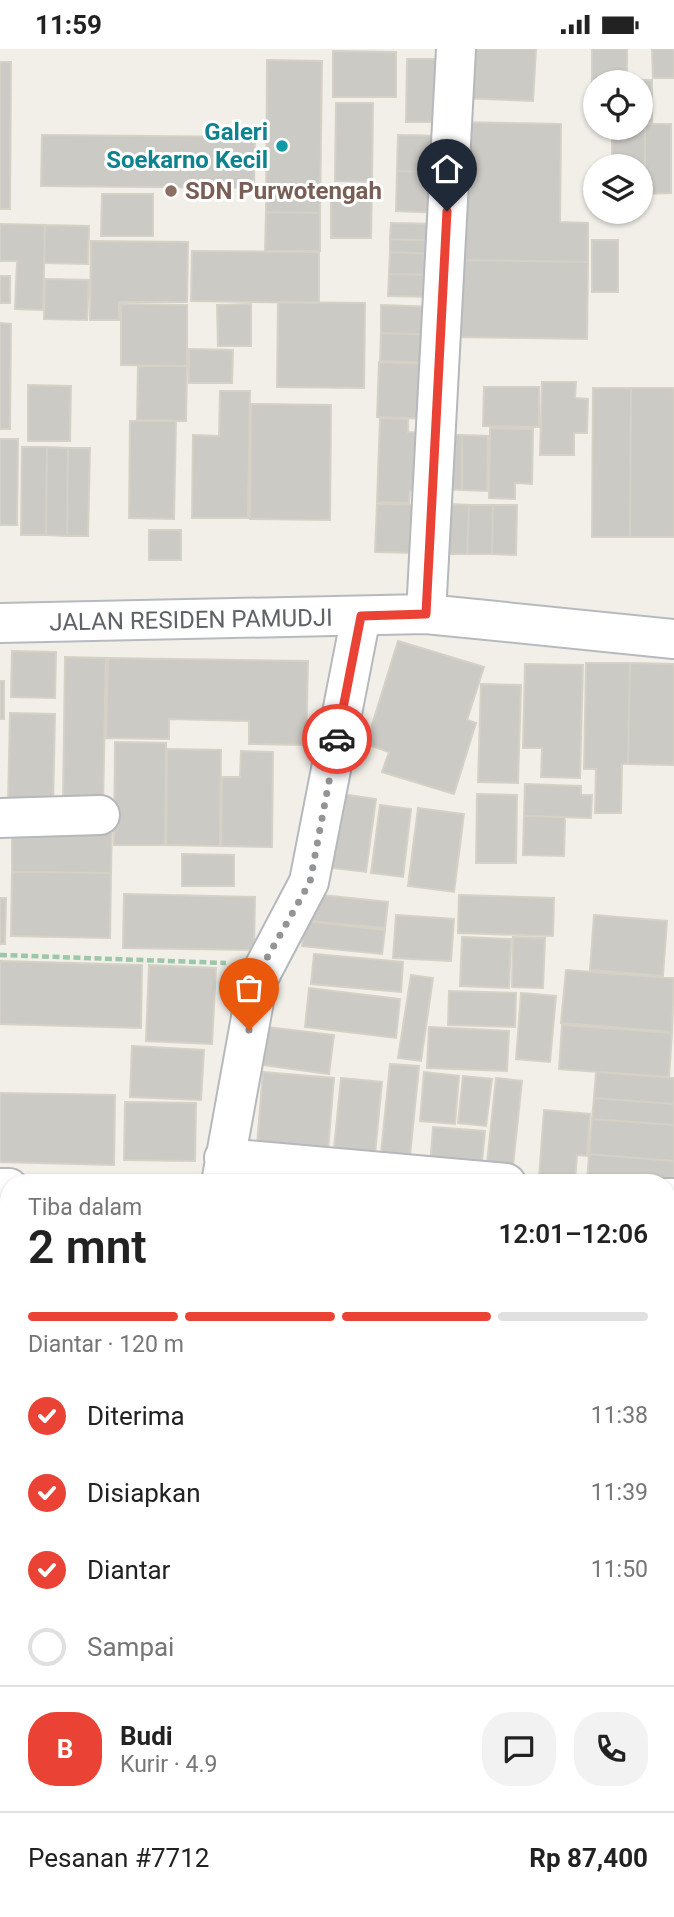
<!DOCTYPE html>
<html lang="id">
<meta charset="utf-8">
<style>
:root{--surface:#fff;--page:#f2f2f2;--text:#222;--muted:#767676;--line:#e0e0e0;--accent:#ea4335}
body{margin:0;font-family:Roboto,sans-serif;background:var(--page);color:var(--text);height:100vh;display:flex;flex-direction:column;font-size:26px;white-space:nowrap}
*{box-sizing:border-box;margin:0}
p{font-size:23px;color:var(--muted)}
.icon{flex:none;width:38px;height:38px;fill:none;stroke:currentColor;stroke-width:2;stroke-linecap:round;stroke-linejoin:round}
.map{position:relative;flex:1;overflow:hidden}
.side{position:absolute;left:0px;top:1125px;width:676px;height:744px;display:flex;flex-direction:column;background:var(--surface);border-radius:28px 28px 0 0;box-shadow:0 2px 5px #0004}
.side>*{flex:none}
.tools{position:absolute;left:583px;top:21px;display:grid;gap:14px}
.tools a{display:grid;place-items:center;width:70px;height:70px;border-radius:50%;background:var(--surface);box-shadow:0 2px 5px #0004;font-size:35px}
.pin{position:absolute;display:grid;place-items:center;width:60px;height:60px;color:#fff;margin:-72px -30px;border-radius:50% 50% 50% 0;rotate:-45deg;box-shadow:0 0 7px #0007}
.pin .icon{rotate:45deg}
.courier{position:absolute;display:grid;place-items:center;width:70px;height:70px;margin:-35px;border:5px solid #ea4335;border-radius:50%;background:#fff;color:#222;box-shadow:0 2px 9px #0007}
.summary em{font-style:normal;font-weight:600}
.summary div{display:flex;flex-direction:column-reverse}
.summary{display:flex;align-items:center;justify-content:space-between;height:119px;padding:0 28px}
h1{font-size:46px;font-weight:600;line-height:52px}
.bar{display:grid;grid-template-columns:repeat(4,1fr);gap:10px 7px;align-content:center;height:84px;padding:0 28px}
.bar i{height:9px;border-radius:5px;background:var(--line)}
.bar .on{background:var(--accent)}
.bar p{grid-column:span 4}
.line{display:flex;align-items:center;gap:18px;padding:0 28px;border-top:2px solid var(--line)}
.line div{flex:1}
.round{display:grid;place-items:center;flex:none;width:74px;height:74px;border-radius:28px;background:var(--page)}
ol{padding:0 28px;list-style:none}
li{display:flex;align-items:center;gap:21px;height:77px}
li p{margin-inline-start:auto}
li .icon{padding:7px;border-radius:50%;background:var(--accent);color:#fff;stroke-width:4}
li:last-child{color:var(--muted)}
li i{width:38px;height:38px;border:4px solid var(--line);border-radius:50%}
.status{display:flex;justify-content:space-between;align-items:center;height:49px;padding:0 35px;background:var(--surface);direction:ltr}
.status svg{height:19px;fill:currentColor}
.map>svg:first-child{display:block}
.building{fill:#cccac5;stroke:#d6d1c6;stroke-width:2}
.lines{fill:none;stroke-linecap:round;stroke-linejoin:round}
.street-casing{stroke:#b5b8bc;stroke-width:42}
.secondary-casing{stroke:#b6babf;stroke-width:42}
.path{stroke:#9cc7a9;stroke-width:4.5;stroke-dasharray:7 3.5;stroke-linecap:butt}
.street{stroke:#fff;stroke-width:38}
.secondary{stroke:#fff;stroke-width:38}
.done{stroke:#929495;stroke-width:7;stroke-dasharray:0 12.6}
.route{stroke:#ea4335;stroke-width:9}
.culture-dot{fill:#0f9aa8;stroke:#fff;stroke-width:2.5}
.education-dot{fill:#8d6e63;stroke:#fff;stroke-width:2.5}
.labels{text-anchor:middle;stroke-width:6;stroke-linejoin:round;paint-order:stroke}
.culture-label{font-size:24px;font-weight:bold;fill:#0d838f;stroke:#fff;text-anchor:end}
.education-label{font-size:24px;font-weight:bold;fill:#785e54;stroke:#fff;text-anchor:start}
.street-label{font-size:24px;fill:#5f6368;stroke:#fff}
</style>
<div class="status"><b>11:59</b><svg viewBox="0 0 49 12"><path d="M0 12V9h3v3zM5 12V6h3v6zM10 12V3h3v9zM15 12V0h3v12zM26 1h20v11H26zM47 4h2v5h-2z"/></svg></div>
<div class="map">
<svg width="674" height="1868" viewBox="0 0 674 1868">
<rect width="100%" height="100%" fill="#f1efe8"/>
<path class="building" d="M463,0H536L533,52L461,49Z
M592,0H627V31H652V74H640V33H595V74H592Z
M652,0H674V29H653Z
M333,2L396,3V48H333Z
M407,10H443L442,73H406Z
M267,11L322,12L320,164L266,163Z
M0,13H11L10,160H0Z
M336,54H373L372,133L335,132Z
M455,73L561,75L560,173L588,174V213L453,211Z
M640,75H645V145H640V117H612V79H640Z
M645,75H671V144L645,145Z
M42,86L255,88L254,139L41,137Z
M398,86L446,87L445,123L397,122Z
M397,122L445,123L443,164L396,162Z
M331,138H372L371,189H331Z
M102,145H153V187H101Z
M266,163L320,164V202H265Z
M391,174L440,175L439,192L390,190Z
M0,175L45,176L43,261L15,260L17,212H0Z
M45,176L89,177L88,215L44,214Z
M390,190L439,192V205L390,203Z
M592,191H618V243H592Z
M91,192L188,193L187,253H119V271H90Z
M192,202L319,203V254L191,252Z
M390,203L439,205L438,226L389,225Z
M453,211L588,213L587,290L452,288Z
M389,225L438,226V248L388,247Z
M0,227H10V254H0Z
M45,230L89,231L87,271L44,270Z
M278,253L365,254L364,339L277,338Z
M121,255L187,256V317L121,316Z
M251,255V297H218L217,256Z
M381,256L438,258L437,286L381,284Z
M0,274L11,275L10,380H0Z
M381,284L437,286L436,314L380,312Z
M189,300L233,301L232,334H189Z
M379,313L433,315L431,370L377,368Z
M138,317H187L186,372L137,371Z
M542,333H576L575,349L588,350L587,384H574V406H540Z
M28,336L71,337L70,392H28Z
M484,338H539V378L483,377Z
M593,339H631L630,488H592Z
M631,339H674V488H630Z
M220,342H250L248,469H192L193,386L219,387Z
M251,355L331,356L330,471L250,470Z
M380,369L408,370V383L426,384L424,442H410L409,454L377,453Z
M130,372H176L174,470L129,469Z
M490,379L533,380L532,435L515,434V450L489,449Z
M438,386H462V441L437,440Z
M462,386L488,387L487,442L462,441Z
M0,390H18L17,476H0Z
M22,398H47L46,486H21Z
M47,398L68,399L67,487L46,486Z
M68,399H90L88,487H67Z
M377,455L424,456L422,504L375,503Z
M450,455L469,456L467,505H449Z
M469,456H493L492,505H467Z
M493,456H517L516,506L492,505Z
M149,481H181V511H149Z
M398,592L484,618L467,671L476,674L454,745L382,723L389,703L366,695Z
M12,602L56,603L55,649L11,648Z
M65,608L106,609L103,757L63,756Z
M108,609L308,612L306,696L249,695V672L169,670V690L106,689Z
M586,614H630L628,715H622L621,764H595L596,720H584Z
M630,614L674,615V716L628,715Z
M525,615L583,616L580,729L541,728L542,699H523Z
M0,632H4V670H0Z
M481,635L521,636L518,734L478,733Z
M10,664L55,665L53,757L8,756Z
M115,693L166,694L165,796H114Z
M167,700L221,701L220,797L166,796Z
M241,702L273,703L272,798L221,797L222,728H240Z
M525,735L581,737V746H592L591,769L524,767Z
M342,745L376,750L366,823L332,819Z
M477,745L517,746L516,814H476Z
M380,756L411,760L403,828L371,824Z
M418,759L464,765L454,843L408,837Z
M524,767L565,768L564,807L523,806Z
M12,771L112,772L111,824L12,823Z
M182,805L234,806V837H182Z
M12,823L111,824L110,889L11,887Z
M124,845L255,848L254,901L123,899Z
M312,845L388,853L385,879L309,872Z
M459,846L554,849L553,887L458,884Z
M0,849H6L5,895H0Z
M396,866L454,870L451,912L393,909Z
M594,866L667,872L663,927L590,921Z
M305,872L385,881L382,905L302,897Z
M462,888L511,890L509,939L460,937Z
M513,888L545,889L543,939L512,938Z
M314,905L403,913L401,943L311,935Z
M0,912L142,916L141,979L0,975Z
M149,916L216,919L212,995L146,992Z
M566,921L674,929L672,983L561,974Z
M411,926L433,929L421,1012L398,1009Z
M309,939L400,950L396,989L305,978Z
M449,942L516,944L515,978L448,976Z
M521,944L556,947L550,1013L516,1010Z
M562,976L672,984L669,1028L559,1020Z
M267,978L334,986L329,1025L262,1016Z
M429,978L509,982L507,1022L427,1019Z
M132,997L204,1001L201,1051L130,1048Z
M390,1015L419,1017L409,1117L380,1114Z
M263,1023L334,1029L328,1102L257,1096Z
M424,1023L459,1027L455,1075L420,1072Z
M596,1023L674,1029V1055L594,1049Z
M463,1027L492,1030L486,1077L458,1074Z
M341,1029L382,1033L374,1115L333,1110Z
M496,1029L522,1032L512,1126L486,1123Z
M0,1044L115,1046L114,1116L0,1113Z
M594,1049L674,1055V1076L592,1070Z
M125,1053L196,1054L195,1112L124,1111Z
M544,1061L590,1065L587,1107L577,1106L575,1132L539,1129Z
M592,1070L674,1076V1112L589,1105Z
M433,1078L485,1082L481,1123L430,1118Z
M589,1105L674,1112V1134H587Z
M0,1159H9V1310H0Z
M0,1400H3L0,1539Z
M668,1423H674V1515H667Z
M0,1621L9,1622L7,1736H0Z
M671,1694H674V1829H668Z
M0,1752H9V1836L0,1835Z
M151,1860H230V1868H151Z
M580,1860H613V1868H580Z
M292,1862L326,1863V1868H292Z
M247,1864L290,1866V1868H247Z"/>
<g class="lines">
<defs>
<path id="street" d="M426,565L456,0
M0,769L100,766
M224,1109L506,1134
M221,1134L258,930L309,833L361,567
M0,1139H9
M667,1149H674
M0,1330H9
M667,1385L674,1280
M0,1592H9
M667,1597H674
M0,1839L9,1838
M75,1868L77,1860
M648,1868V1860"/>
<path id="secondary" d="M0,574L426,565L674,590"/>
</defs>
<use href="#street" class="street-casing"/>
<use href="#secondary" class="secondary-casing"/>
<path class="path" d="M0,906L226,914"/>
<use href="#street" class="street"/>
<use href="#secondary" class="secondary"/>
</g>
<g class="lines">
<path class="done" d="M249,981L263,916L310,833L337,690"/>
<path class="route" d="M337,690L361,567L426,565L447,162"/>
</g>
<circle class="culture-dot" cx="282" cy="97" r="7"/>
<circle class="education-dot" cx="171" cy="142" r="7"/>
<g class="labels">
<g class="culture-label">
<text x="268" y="91">Galeri<tspan x="268" dy="28">Soekarno Kecil</tspan></text>
</g>
<g class="education-label">
<text x="185" y="150">SDN Purwotengah</text>
</g>
<g class="street-label">
<text transform="translate(191 571) rotate(-1)" y="8">JALAN RESIDEN PAMUDJI</text>
</g>
</g>
</svg>
<div class="tools">
<a><svg class="icon" aria-label="locate" viewBox="0 0 24 24"><circle cx="12" cy="12" r="6"/><path d="M12 2v4M12 18v4M2 12h4M18 12h4"/></svg></a>
<a><svg class="icon" aria-label="layers" viewBox="0 0 24 24"><path d="M12 4l9 5-9 5-9-5zM3 14l9 5 9-5"/></svg></a>
</div>
<div class="pin" style="left:249px;top:981px;background:#ea580c"><svg class="icon" aria-label="bag" viewBox="0 0 24 24"><path d="M5 8h14l-1 12H6zM9 8a3 3 0 0 1 6 0"/></svg></div>
<div class="pin" style="left:447px;top:162px;background:#1f2937"><svg class="icon" aria-label="home" viewBox="0 0 24 24"><path d="M3 11l9-7 9 7M6 9v11h12V9"/></svg></div>
<div class="courier" style="left:337px;top:690px"><svg class="icon" aria-label="car" viewBox="0 0 24 24"><path d="M5 17H2v-5l4-1 3-4h7l3 4 3 1v5h-3M9 17h6M6 11h13"/><circle cx="7" cy="17" r="2"/><circle cx="17" cy="17" r="2"/></svg></div>
<section class="side">
<div class="summary"><div><h1>2 mnt</h1><p>Tiba dalam</p></div><em>12:01–12:06</em></div>
<div class="bar"><i class="on"></i><i class="on"></i><i class="on"></i><i></i><p>Diantar · 120 m</p></div>
<ol>
<li><svg class="icon" aria-label="check" viewBox="0 0 24 24"><path d="M5 12l5 5 9-10"/></svg>Diterima<p>11:38</p></li>
<li><svg class="icon" aria-label="check" viewBox="0 0 24 24"><path d="M5 12l5 5 9-10"/></svg>Disiapkan<p>11:39</p></li>
<li><svg class="icon" aria-label="check" viewBox="0 0 24 24"><path d="M5 12l5 5 9-10"/></svg>Diantar<p>11:50</p></li>
<li><i></i>Sampai</li>
</ol>
<div class="line" style="height:126px"><b class="round" style="background:var(--accent);color:#fff">B</b><div><b>Budi</b><p>Kurir · 4.9</p></div><a class="round"><svg class="icon" aria-label="chat" viewBox="0 0 24 24"><path d="M4 5h16v11H9l-5 4z"/></svg></a><a class="round"><svg class="icon" aria-label="phone" viewBox="0 0 24 24"><path d="M5 4h4l2 5-3 2q2 4 5 5l2-3 5 2v4C11 20 4 13 5 4z"/></svg></a></div>
<div class="line" style="height:91px"><div>Pesanan #7712</div><b>Rp 87,400</b></div>
</section>
</div>
